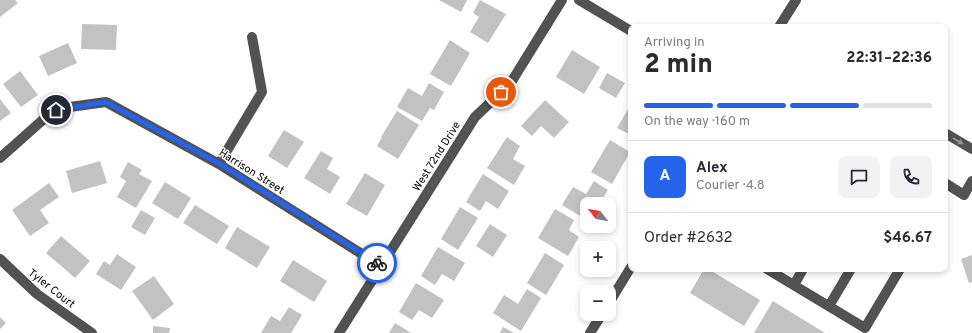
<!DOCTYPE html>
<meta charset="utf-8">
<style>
:root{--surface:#fff;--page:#f2f2f3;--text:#2b2b33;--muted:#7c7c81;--line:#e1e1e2;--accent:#2563eb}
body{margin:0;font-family:Overpass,sans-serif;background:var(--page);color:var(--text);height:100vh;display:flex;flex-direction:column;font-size:15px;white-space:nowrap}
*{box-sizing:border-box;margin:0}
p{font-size:13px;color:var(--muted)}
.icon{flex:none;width:22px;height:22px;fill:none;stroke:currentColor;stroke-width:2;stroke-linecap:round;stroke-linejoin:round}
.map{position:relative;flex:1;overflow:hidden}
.sheet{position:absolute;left:628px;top:24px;width:320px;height:248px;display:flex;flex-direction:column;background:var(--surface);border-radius:8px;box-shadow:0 2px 6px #0003}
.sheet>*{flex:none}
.needle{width:26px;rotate:301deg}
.buttons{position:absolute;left:580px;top:197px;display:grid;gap:8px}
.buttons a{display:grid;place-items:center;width:36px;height:36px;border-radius:8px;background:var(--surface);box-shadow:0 2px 6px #0003;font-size:20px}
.pin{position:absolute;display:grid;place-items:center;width:34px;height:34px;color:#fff;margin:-17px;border:2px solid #fff;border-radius:50%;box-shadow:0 1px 4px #0007}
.courier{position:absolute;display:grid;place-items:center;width:40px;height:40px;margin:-20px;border:3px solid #2563eb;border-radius:50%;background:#fff;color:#222;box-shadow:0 1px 5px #0007}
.overview em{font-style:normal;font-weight:800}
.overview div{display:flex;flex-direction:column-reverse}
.overview{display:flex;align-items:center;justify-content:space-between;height:68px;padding:0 16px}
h1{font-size:26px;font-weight:800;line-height:30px}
.bar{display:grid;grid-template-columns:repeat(4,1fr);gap:6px 4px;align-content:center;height:48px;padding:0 16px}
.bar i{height:5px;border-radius:3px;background:var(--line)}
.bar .selected{background:var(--accent)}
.bar p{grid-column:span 4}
.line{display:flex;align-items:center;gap:10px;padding:0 16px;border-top:1px solid var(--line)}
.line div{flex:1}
.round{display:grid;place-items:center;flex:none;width:42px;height:42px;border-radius:8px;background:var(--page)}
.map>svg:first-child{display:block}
.building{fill:#c2c2c2}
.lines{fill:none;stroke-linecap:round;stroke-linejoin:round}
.minor{stroke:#525252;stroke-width:10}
.oneway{fill:#979797}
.done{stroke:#595959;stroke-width:4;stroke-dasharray:0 7.2}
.route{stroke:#2563eb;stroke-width:5}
.labels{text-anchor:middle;stroke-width:3;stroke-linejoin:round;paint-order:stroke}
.street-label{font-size:11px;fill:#000;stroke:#fff}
</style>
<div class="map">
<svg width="972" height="333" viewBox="0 0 972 333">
<rect width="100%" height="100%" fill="#fff"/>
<path class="building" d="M0,0H15L18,3L0,17Z
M439,0H467L461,12Z
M480,0L506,14L488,43L470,32L479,17L473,13Z
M82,24L117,25L116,50L81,49Z
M450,40L470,53L451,86L430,74Z
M68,43L77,63L48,76L39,56Z
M572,50L600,67L584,94L556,77Z
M20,71L38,95L21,107L3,84Z
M607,73L625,83L616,98L599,88Z
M429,83L444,92L434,110L430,108L422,121L397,107L408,88L422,96Z
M0,99L11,113L0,121Z
M545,100L569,122L554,138L541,126L532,136L521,126Z
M631,104V135L617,128Z
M397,111L419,125L398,159L377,146L382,137H381Z
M284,130L304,142L287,168L268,156Z
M507,137L520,146L513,159L525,166L514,185L487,168Z
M610,140L630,152L612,184L591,172Z
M321,151L333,158L327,169L340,177L330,194L304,178Z
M100,161L107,183L72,193L66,171Z
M128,162L142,170L139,174L152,181L136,208L117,197L126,181L120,177Z
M365,173L385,185L367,216L346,204Z
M483,174L509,191L498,209L486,201L480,211L466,202Z
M594,181L608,190L599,204H587V220L562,205L573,187L586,194Z
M165,182L191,198L178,219L152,203Z
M49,183L59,197L40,210L49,223L30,236L12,210Z
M195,205L229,226L217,244L183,223Z
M460,207L478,218L458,250L441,239Z
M555,209L574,220L569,230L579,237L568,256L538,238Z
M141,210L155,218L145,235L131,227Z
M490,224L507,235L493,257L476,246Z
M237,227L270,247L257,268L225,248Z
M61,236L90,261L75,278L46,253Z
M438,247L465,263L454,281L442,274L435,285L421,276Z
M545,253L564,265L546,295L527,283Z
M117,254L136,267L121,290L96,274L104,261L110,265Z
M972,255V282L969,283L961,259Z
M293,260L327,281L314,302L280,281Z
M704,269H708L760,300L744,326L690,293Z
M154,276L174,304L153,320L132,291Z
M416,283L444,300L432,318L419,310L412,320L399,312Z
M527,289L541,298L521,331L493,313L504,295L518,304Z
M773,301L825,333H754Z
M289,307L302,315L291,333H261L271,316L280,321Z
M0,317L6,323L0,329Z
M395,323L411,333H389Z
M153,326L170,328L169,333H153Z
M503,327L514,333H500Z"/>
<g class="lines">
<path class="minor" d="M579,0L631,31
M779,27L796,0
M945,133L972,149
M0,158L55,109L106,102L219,164L381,266
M219,164L262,92L252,37
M945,183L964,195L972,181
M0,259L37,294L92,333
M767,269L865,328L900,269
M794,285L803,269
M609,303L631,267
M829,306L851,269
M339,333L475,117L510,84L562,0
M590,333L602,314"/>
</g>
<defs><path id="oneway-solid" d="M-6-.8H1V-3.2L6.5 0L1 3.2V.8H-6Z"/></defs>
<use class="oneway" href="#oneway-solid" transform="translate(958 141) rotate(30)"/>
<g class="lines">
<path class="done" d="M377,263L382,266L475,117L501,92"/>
<path class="route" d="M56,110L106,102L220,164L377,263"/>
</g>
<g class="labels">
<g class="street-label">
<text transform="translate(436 156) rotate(-58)" y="4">West 72nd Drive</text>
<text transform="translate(252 171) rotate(32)" y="4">Harrison Street</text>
<text transform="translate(52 288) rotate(38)" y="4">Tyler Court</text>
</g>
</g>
</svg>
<div class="buttons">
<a><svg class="needle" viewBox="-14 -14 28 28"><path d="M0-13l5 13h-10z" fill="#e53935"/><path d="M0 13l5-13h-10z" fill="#7c7c81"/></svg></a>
<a>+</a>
<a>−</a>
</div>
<div class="pin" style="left:501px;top:92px;background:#ea580c"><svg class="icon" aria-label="bag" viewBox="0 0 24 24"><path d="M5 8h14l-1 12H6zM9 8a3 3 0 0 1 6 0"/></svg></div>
<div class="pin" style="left:56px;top:110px;background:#1f2937"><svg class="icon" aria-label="home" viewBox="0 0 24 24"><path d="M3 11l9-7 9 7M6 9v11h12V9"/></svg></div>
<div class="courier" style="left:377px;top:263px"><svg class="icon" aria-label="bike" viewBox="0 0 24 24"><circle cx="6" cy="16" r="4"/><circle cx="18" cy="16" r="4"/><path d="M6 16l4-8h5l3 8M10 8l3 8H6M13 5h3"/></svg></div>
<section class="sheet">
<div class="overview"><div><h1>2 min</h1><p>Arriving in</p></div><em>22:31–22:36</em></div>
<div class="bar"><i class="selected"></i><i class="selected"></i><i class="selected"></i><i></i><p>On the way · 160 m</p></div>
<div class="line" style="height:72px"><b class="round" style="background:var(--accent);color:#fff">A</b><div><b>Alex</b><p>Courier · 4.8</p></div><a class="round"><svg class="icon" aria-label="chat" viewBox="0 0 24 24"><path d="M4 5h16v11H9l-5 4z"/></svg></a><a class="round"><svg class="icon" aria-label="phone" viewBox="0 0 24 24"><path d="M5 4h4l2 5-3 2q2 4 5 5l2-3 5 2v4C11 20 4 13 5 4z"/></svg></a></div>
<div class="line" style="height:52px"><div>Order #2632</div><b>$46.67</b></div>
</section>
</div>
